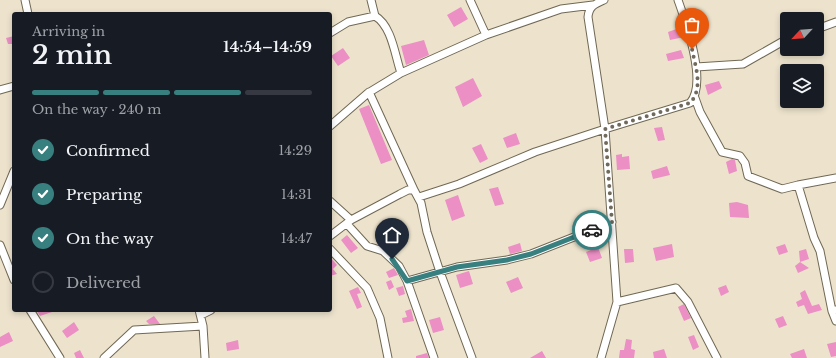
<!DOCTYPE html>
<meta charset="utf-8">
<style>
:root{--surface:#171b24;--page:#242831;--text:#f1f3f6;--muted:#9ea1a6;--line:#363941;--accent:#388080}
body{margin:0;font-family:"Libre Baskerville",serif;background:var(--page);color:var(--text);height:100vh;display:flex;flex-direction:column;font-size:15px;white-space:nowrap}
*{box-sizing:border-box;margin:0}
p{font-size:13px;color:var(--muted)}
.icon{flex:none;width:22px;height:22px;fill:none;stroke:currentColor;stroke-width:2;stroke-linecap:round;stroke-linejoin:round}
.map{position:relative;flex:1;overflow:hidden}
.sheet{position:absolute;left:12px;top:12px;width:320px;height:300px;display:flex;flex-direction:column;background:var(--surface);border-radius:4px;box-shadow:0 2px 6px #0003}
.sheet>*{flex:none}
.needle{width:26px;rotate:244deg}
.controls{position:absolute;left:780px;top:12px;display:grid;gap:8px}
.controls a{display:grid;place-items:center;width:44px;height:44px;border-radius:4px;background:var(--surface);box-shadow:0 2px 6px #0003;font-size:20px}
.pin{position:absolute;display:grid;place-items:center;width:34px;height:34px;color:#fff;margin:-41px -17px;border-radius:50% 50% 50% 0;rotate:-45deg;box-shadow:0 0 4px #0007}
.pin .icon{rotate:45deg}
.courier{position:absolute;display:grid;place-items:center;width:40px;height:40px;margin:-20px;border:3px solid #388080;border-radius:50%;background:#fff;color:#222;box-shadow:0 1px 5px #0007}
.head em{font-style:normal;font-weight:600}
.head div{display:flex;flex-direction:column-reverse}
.head{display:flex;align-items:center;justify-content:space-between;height:68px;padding:0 20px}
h1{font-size:26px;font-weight:600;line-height:30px}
.bar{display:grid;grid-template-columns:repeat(4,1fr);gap:6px 4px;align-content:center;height:48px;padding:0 20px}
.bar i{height:5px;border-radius:3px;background:var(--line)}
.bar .current{background:var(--accent)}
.bar p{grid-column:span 4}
ol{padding:0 20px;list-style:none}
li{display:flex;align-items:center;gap:12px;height:44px}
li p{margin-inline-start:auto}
li .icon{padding:4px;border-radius:50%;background:var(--accent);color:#fff;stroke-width:4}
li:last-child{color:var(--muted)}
li i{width:22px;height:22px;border:2px solid var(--line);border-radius:50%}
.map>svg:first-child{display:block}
.building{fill:#eb8fc4}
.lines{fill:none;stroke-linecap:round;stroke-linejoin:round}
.minor-casing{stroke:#706854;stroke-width:9}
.minor{stroke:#fff;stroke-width:7}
.done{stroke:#706a5d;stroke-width:4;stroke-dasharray:0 7.2}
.route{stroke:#388080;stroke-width:5}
</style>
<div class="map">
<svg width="836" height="358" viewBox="0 0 836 358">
<rect width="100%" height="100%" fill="#ede3cd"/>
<path class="building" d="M461,7L468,19L454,27L447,15Z
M682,27L684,37L670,40L668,32Z
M14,36V44H8L6,38Z
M424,40L429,55L406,65L401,46Z
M343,48L350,58L338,66L331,56Z
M681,50L684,58L668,61L666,54Z
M473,78L482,96L463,107L455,87Z
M719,81L722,88L708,95L705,85Z
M369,105L392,160L381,164L359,109Z
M662,127L665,140L658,141L654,128Z
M516,133L520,144L507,148L503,138Z
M481,144L488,159L480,163L472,148Z
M622,154V157L629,156L630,169L617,170L616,155Z
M732,159L735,160L737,171L729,174L726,162Z
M667,166L670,175L653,179L651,171Z
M498,187L504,204L495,206L489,189Z
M458,195L465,216L452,221L445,200Z
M737,202L748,205L749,218L730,217L729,203Z
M591,218L593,224L580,229L578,222Z
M347,235L358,248L351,253L341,240Z
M520,243L522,251L510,254L508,247Z
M672,244L674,257L656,261L653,248Z
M785,244L788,252L779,255L776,247Z
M598,247L602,258L590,262L586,252Z
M624,249H633L634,262L625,263Z
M806,249L809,259L800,262L799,251Z
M330,257L337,265L333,269L337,274L330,276Z
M800,262L809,268L798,273L795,266Z
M394,268L398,275L389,278L386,272Z
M469,271L473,284L460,288L456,275Z
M518,277L523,288L511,293L506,282Z
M391,280L394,287L389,290L386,282Z
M726,285L729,292L721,296L718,288Z
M403,286L405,294L399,296L396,288Z
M358,287L361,293L357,294L362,307L357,309L349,291Z
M805,290L812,306L819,304L822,310L808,314L804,305L798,307L796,302L802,299L800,293Z
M684,304L691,318L684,321L678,307Z
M411,309L414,321L403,323L402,318L407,317L405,311Z
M36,310H55V311L40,316Z
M154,316L160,324H149L146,321Z
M783,316L787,325L779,328L775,319Z
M440,317L444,330L433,333L429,320Z
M74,322L79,330L67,338L62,331Z
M9,332L13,341L0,347V337Z
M694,335L699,347L693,350L688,337Z
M626,339L632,340L631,349L635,350L634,358H619L620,350H624Z
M238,340L239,349L227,351L226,343Z
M836,342V356L831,357L827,344Z
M664,349L667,358H654L653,352Z
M804,349L807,358H792L790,354Z
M80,350L84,358H76L74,353Z
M542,351L546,358H530Z
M427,353L429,358H416V356Z"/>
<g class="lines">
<defs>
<path id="minor" d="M25,0L28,14
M371,0L375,16
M817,29L836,22
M330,33L348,22L375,16C392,26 395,56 401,73L368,93L330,126
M486,35L561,9L593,5
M696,67L743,64L787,39
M401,73L486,35L470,0
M0,90L14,86
M369,92L414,190
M695,98L700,112L722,152L740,156L745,163L748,176L782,189L798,185
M419,197L459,184L535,152L605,129L588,17C589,6 595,4 604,0
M330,201L351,220
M0,205L14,171
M347,224L367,246L383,251L399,266L407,281L434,358
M330,236L351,220L400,194L408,190H414L421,203L427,232L440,272L472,358
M0,245L14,280
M330,249L367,288L380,318L388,358
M407,281L457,267L507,260L531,254L612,222
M617,302L676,288L688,302L717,358
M30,310L60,358
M199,310L203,326L205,358
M836,310L832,311L836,321
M832,311L820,251L814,238L798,185L836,178
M201,315L211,310
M104,358L134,330L203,326
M601,358L617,302L605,129L690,103C708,83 686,23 678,0"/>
</defs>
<use href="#minor" class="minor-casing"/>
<use href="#minor" class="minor"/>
</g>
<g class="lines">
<path class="done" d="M592,230L612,222L605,129L690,103C704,88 695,66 692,49"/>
<path class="route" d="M392,259L407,281L457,267L507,260L531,254L592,230"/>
</g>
</svg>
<div class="controls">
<a><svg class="needle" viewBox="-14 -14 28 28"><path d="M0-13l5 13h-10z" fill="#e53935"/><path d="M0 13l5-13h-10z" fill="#9ea1a6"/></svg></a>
<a><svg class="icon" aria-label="layers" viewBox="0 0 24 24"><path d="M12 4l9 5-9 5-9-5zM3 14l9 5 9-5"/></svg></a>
</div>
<div class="pin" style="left:692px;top:49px;background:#ea580c"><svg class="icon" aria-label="bag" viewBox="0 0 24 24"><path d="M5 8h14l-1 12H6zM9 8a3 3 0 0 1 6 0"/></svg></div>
<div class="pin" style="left:392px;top:259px;background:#1f2937"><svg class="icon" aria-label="home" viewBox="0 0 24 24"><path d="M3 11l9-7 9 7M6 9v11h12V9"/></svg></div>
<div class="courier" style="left:592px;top:230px"><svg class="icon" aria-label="car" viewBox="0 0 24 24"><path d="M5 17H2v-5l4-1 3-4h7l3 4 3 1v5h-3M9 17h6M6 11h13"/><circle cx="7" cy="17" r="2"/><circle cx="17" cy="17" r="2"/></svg></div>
<section class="sheet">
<div class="head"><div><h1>2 min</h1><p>Arriving in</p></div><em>14:54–14:59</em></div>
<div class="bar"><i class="current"></i><i class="current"></i><i class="current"></i><i></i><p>On the way · 240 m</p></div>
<ol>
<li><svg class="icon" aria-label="check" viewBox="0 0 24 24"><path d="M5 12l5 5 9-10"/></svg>Confirmed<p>14:29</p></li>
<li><svg class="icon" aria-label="check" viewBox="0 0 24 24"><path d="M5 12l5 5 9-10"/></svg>Preparing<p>14:31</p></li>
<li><svg class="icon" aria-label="check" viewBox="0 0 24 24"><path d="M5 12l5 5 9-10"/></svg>On the way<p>14:47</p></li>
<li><i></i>Delivered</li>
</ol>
</section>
</div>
